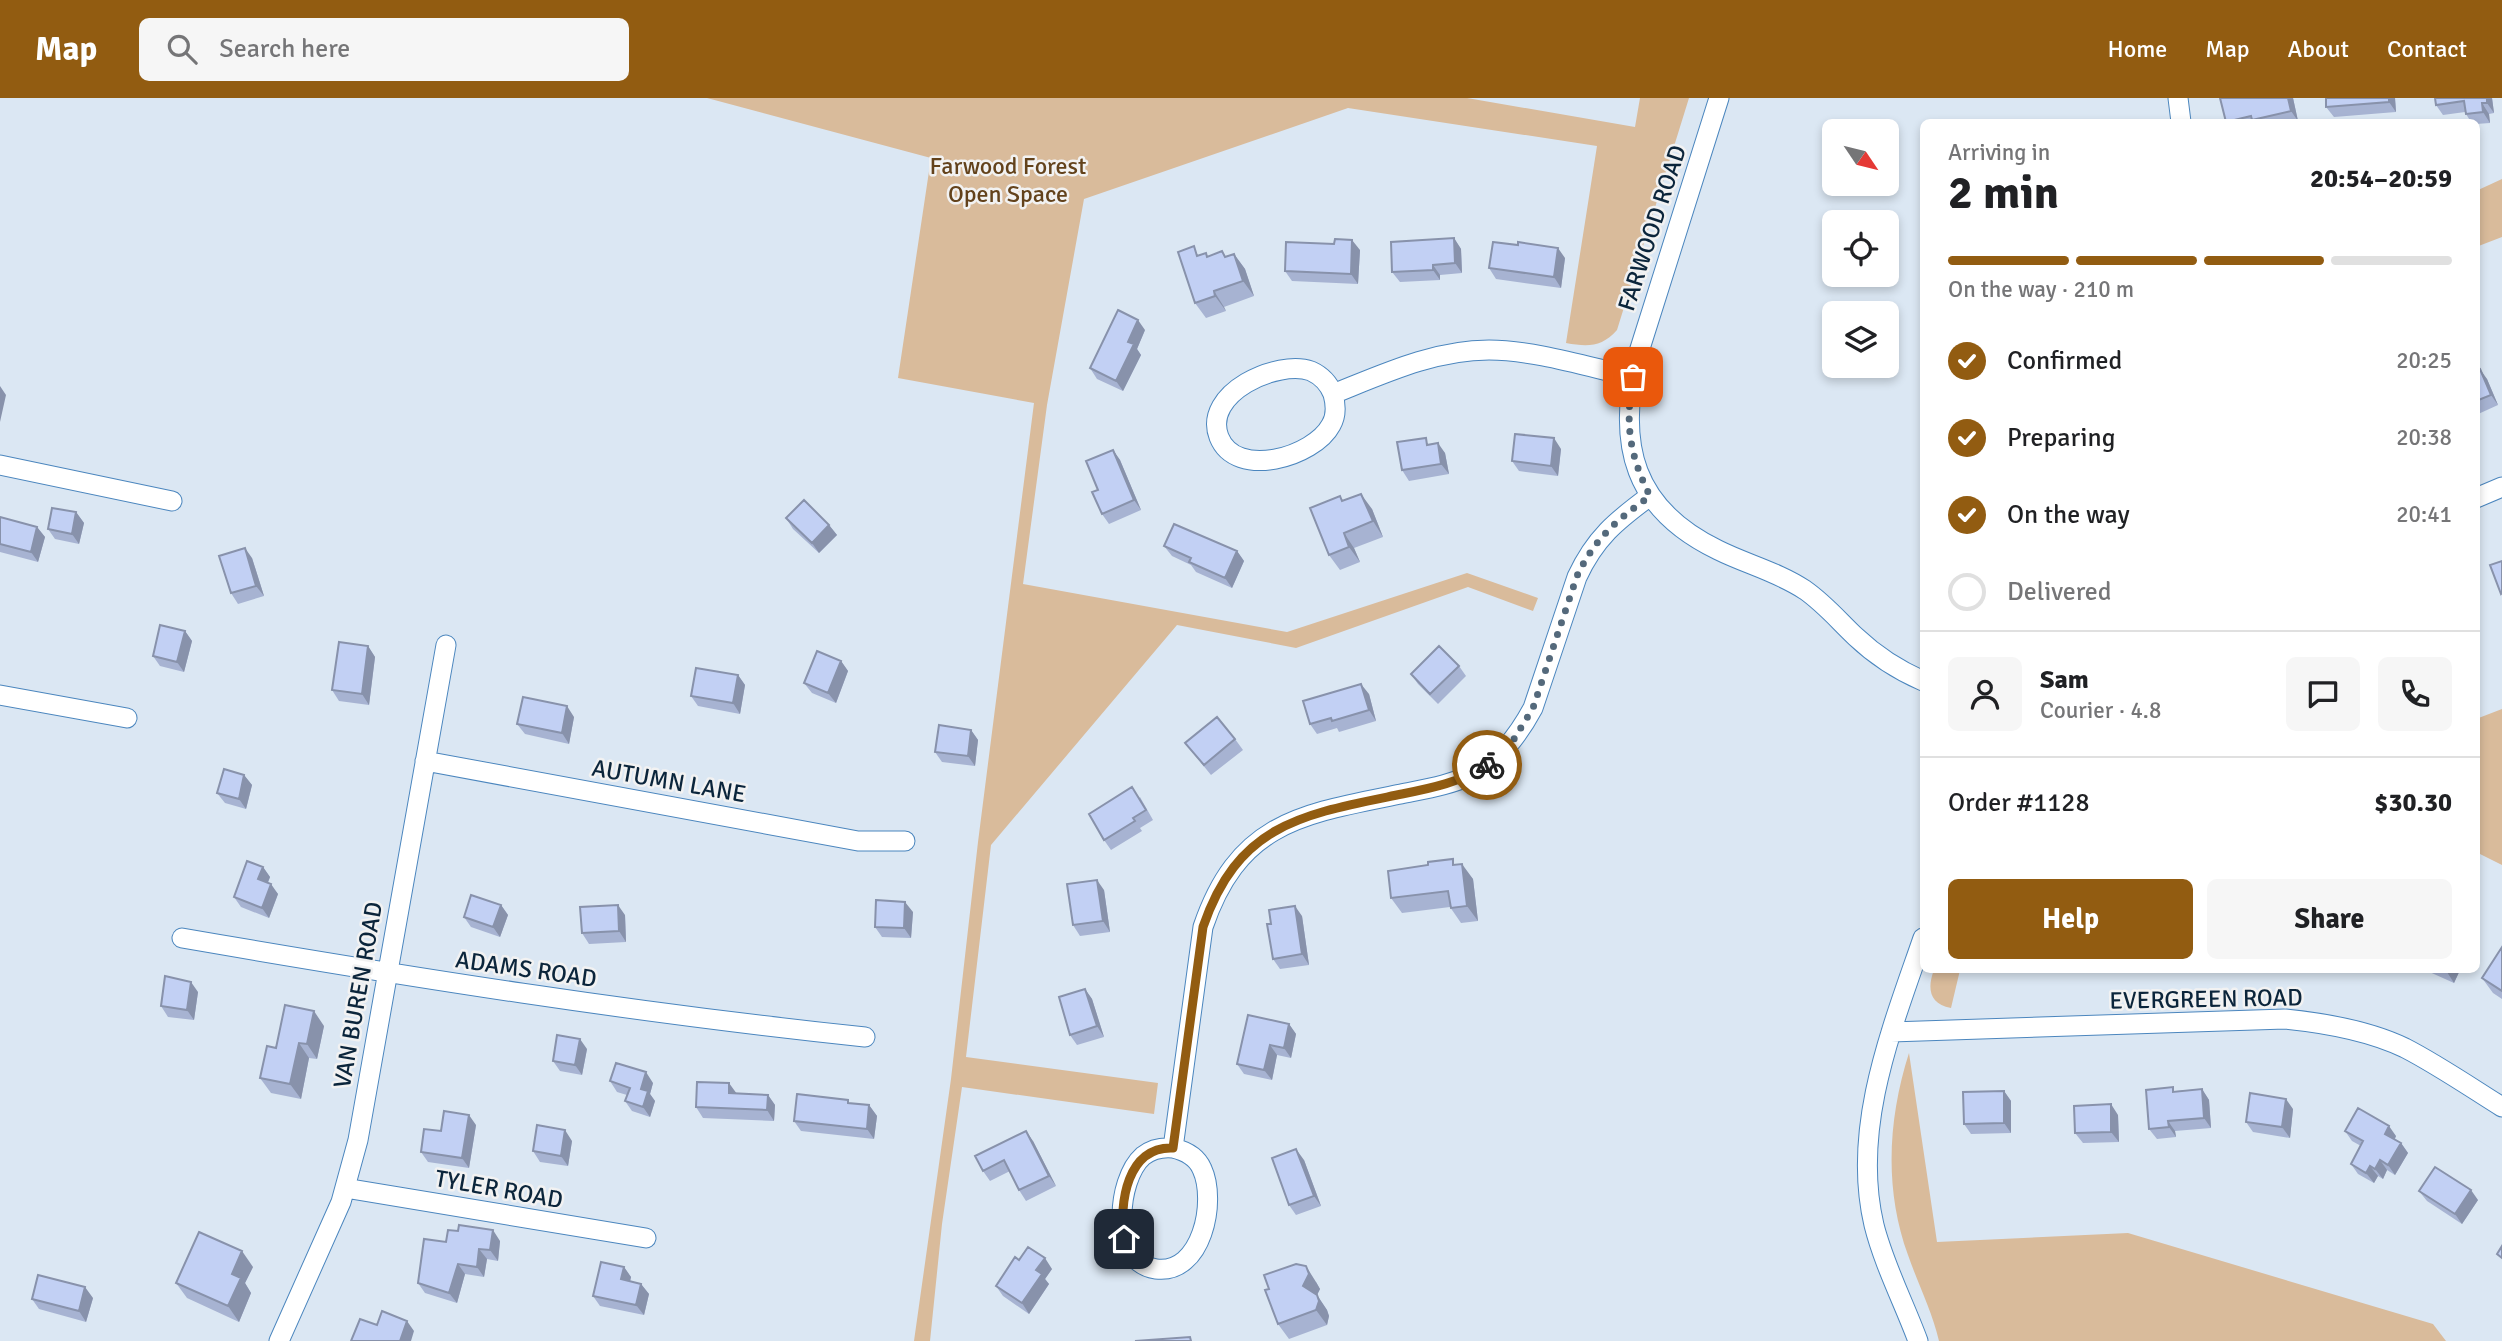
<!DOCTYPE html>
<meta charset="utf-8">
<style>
:root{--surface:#fff;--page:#f6f6f6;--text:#202124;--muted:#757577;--line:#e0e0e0;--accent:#925c11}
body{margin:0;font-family:Signika,sans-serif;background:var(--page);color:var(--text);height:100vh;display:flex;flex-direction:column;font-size:26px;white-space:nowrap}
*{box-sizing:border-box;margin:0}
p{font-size:23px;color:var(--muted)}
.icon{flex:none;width:38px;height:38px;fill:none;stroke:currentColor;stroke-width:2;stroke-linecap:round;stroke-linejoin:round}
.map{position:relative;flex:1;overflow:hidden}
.side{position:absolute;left:1920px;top:21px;width:560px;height:854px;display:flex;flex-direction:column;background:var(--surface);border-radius:10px;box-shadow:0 4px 10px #0003}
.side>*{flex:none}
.needle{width:46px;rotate:125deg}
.buttons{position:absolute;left:1822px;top:21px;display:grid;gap:14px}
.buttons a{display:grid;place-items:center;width:77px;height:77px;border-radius:10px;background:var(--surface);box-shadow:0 4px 10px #0003;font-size:35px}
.pin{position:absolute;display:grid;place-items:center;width:60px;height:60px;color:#fff;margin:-30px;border-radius:14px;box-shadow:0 4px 10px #0006}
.courier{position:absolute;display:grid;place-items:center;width:70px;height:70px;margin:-35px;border:5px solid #925c11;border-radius:50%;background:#fff;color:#222;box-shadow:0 2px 9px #0007}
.summary em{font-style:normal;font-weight:700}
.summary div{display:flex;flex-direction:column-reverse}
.summary{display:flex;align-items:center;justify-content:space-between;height:119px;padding:0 28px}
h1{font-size:46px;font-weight:700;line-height:52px}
.bar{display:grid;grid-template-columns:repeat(4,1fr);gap:10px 7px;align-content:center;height:84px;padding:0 28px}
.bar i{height:9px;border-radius:5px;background:var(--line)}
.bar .on{background:var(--accent)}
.bar p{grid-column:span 4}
.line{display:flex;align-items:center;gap:18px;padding:0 28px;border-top:2px solid var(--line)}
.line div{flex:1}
.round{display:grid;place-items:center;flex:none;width:74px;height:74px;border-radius:10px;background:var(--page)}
ol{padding:0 28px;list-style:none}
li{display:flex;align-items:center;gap:21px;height:77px}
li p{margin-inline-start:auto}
li .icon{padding:7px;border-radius:50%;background:var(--accent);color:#fff;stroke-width:4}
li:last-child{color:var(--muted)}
li i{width:38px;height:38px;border:4px solid var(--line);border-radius:50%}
.primary-button{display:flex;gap:14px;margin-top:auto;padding:14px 28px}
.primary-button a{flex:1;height:80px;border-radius:10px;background:var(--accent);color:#fff;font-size:28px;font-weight:700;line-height:80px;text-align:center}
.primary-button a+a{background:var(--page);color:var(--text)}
header{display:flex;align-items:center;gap:42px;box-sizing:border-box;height:98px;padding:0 35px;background:var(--accent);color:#fff}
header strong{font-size:33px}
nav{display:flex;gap:38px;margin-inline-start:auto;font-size:24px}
.search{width:490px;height:63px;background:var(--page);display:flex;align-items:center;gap:18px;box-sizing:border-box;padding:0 24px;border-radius:10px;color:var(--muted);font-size:26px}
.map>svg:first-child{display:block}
.green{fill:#d9bb9b}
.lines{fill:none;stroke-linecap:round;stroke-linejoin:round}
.street-casing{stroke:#4b86be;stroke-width:21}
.street{stroke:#fff;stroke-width:19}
.wall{fill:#a7b3d2}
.shaded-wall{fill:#8892ab}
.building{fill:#c2d0f4;stroke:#8892ab;stroke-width:2}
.done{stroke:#54697b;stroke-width:7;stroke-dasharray:0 12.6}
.route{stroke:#925c11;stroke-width:9}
.labels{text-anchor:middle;stroke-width:5;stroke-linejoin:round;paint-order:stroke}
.park-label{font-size:24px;fill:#63421b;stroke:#f2f2f2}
.street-label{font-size:24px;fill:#0b253b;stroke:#f2f2f2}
</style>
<header>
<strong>Map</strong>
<div class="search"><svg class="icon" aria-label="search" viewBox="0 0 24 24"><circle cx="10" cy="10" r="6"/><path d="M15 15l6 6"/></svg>Search here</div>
<nav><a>Home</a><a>Map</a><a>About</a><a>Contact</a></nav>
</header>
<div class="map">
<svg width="2502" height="1243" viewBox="0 0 2502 1243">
<rect width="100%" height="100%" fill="#dbe7f3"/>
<path class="green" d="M707,0H1467L1635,29L1640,0H1689L1617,232C1602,249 1588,249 1566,245L1597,48L1348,10L1084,101L1047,307L1023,486L1287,534L1467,475L1538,500L1533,513L1468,489L1296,550L1177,527L991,747L966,959L1158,985L1154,1016L962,989L942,1126L930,1243H914L951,981L978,744L1034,305L898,280L931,60Z
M2502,81V139L2476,149V93Z
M2502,611V767L2476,754V621Z
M1934,872H1960L1951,910C1929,906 1927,890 1934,872Z
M1909,955L1937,1144L2128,1135L2433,1226L2446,1243H1939C1932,1213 1918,1186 1908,1157C1884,1091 1888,1021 1909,955Z"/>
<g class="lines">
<defs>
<path id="street" d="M1719,0L1637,260C1617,347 1633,411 1718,452C1746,466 1778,474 1805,492C1825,506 1839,523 1856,539C1876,558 1898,572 1923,583
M2178,0L2181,24
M1333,296C1336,307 1337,317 1331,327C1314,359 1236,382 1219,339C1202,295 1278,261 1311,273C1322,278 1329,286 1333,296C1383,276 1434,252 1489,252C1534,252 1588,269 1633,279
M0,367L172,403
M2476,400L2502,389
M0,597L127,620
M425,663L858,743H905
M182,840C408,879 636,915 865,939
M1891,934L2285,921C2325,925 2368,932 2405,950C2438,967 2470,989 2502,1009
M1173,1050C1186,1053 1197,1059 1202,1071C1217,1103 1202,1177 1156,1171C1110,1165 1116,1082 1143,1058C1152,1051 1162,1049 1173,1050L1203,829C1239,723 1303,716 1401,696C1425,691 1451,687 1473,676C1500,662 1519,636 1533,610L1577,479C1595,440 1616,423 1650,398
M345,1090L646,1140
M279,1243L341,1104L358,1042L446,547
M1918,1243C1904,1205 1884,1167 1874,1127C1851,1030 1892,930 1923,840"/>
</defs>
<use href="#street" class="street-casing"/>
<use href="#street" class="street"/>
</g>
<path class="wall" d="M2293,0L2298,23L2291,24H2226Z
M2395,0L2396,14L2334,19L2326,9Z
M2492,0L2494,15L2489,16L2490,25L2476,26V24H2471L2466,16L2465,14L2443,17L2436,7Z
M1454,140L1461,151L1462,175L1440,177V182L1400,184L1392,174Z
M1360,152L1358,186L1292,183L1285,173Z
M1222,153L1226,159L1234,156L1245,171L1254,198L1224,209L1226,213L1206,220L1195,205L1200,157L1206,155L1208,159Z
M1565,160L1561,190L1496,181L1489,170Z
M1145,232L1137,251L1141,257L1123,293L1097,281L1090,270Z
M2476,273L2487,281L2498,307L2476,317Z
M1431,346L1445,355L1449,376L1409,383L1402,372Z
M1561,351L1558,378L1519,373L1512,363Z
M1113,352L1120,362L1141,412L1109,426L1102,416Z
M1344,403L1372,411L1383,439L1354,450L1360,464L1340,472L1329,457Z
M76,414L84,425L79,446L55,441L48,431Z
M0,419L37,429L45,439L38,464L0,454Z
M786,420L829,427L837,437L819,455L793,431Z
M1164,448L1237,453L1244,463L1232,490L1196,474L1191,467L1172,458Z
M252,460L264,498L238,506L231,495Z
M185,533L192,543L184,574L160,568L153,558Z
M368,548L375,559L369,607L339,603L332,592Z
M841,563L848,573L836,605L812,595L804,585Z
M1459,568L1466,578L1438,606L1418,586L1411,576Z
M738,577L745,587L740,616L698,608L691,598Z
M1369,596L1376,623L1339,634L1337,630L1317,636L1310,626Z
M574,619L569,646L525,636L517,626Z
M971,632L978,642L975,668L942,664L935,654Z
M1235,641L1243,652L1211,677L1185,645Z
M244,677L252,687L246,711L225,705L217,695Z
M1140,699L1153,722L1140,730L1142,733L1111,752L1104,742Z
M1457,767L1473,781L1478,823L1461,825L1450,809L1402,815L1391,800Z
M263,769L270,779L268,785L278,796L269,820L241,809L234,799Z
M1104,792L1110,834L1080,838L1073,827Z
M501,807L508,817L500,839L471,829L464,819Z
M913,814L911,840L882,839L875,829Z
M625,817L626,844L589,846L582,835Z
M1302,818L1309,867L1280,871L1273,861Z
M2502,849V901L2493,895L2482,880Z
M2425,872H2460L2454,885Z
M1085,891L1092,901L1104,939L1077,947L1070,937Z
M198,894L194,922L168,919L161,908Z
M1289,926L1296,936L1291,960L1277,957L1272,982L1244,976L1237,966Z
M324,928L317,961L309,960L301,1001L271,995L260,980L276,950Z
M587,951L582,977L560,973L553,963Z
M610,983L653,985L650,996L655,1003L650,1019L632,1013L625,1003L627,997L617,994Z
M2202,991L2209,1002L2211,1030L2175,1033L2176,1039L2157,1041L2149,1031L2176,993Z
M2004,993L2011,1003V1035L1971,1036L1964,1026Z
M736,995L768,997L775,1007L774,1023L703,1020L696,1009Z
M850,1005L869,1007L877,1018L874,1041L801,1033L794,1023Z
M2293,1011L2290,1040L2253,1034L2246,1024Z
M2118,1017L2119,1044L2083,1045L2075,1035Z
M476,1027L469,1070L428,1064L421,1054L441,1033Z
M2345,1033L2396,1038L2395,1041L2401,1045L2408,1055L2395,1077L2387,1072L2383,1081L2378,1078L2374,1085L2358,1076L2351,1066L2361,1048L2352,1043Z
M572,1043L568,1068L540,1064L533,1053Z
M1033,1043L1056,1088L1026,1103L1019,1092L1010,1073L990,1083L983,1073Z
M1304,1062L1321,1108L1296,1117L1289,1107Z
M2419,1093L2478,1102L2462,1126L2427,1103Z
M500,1143L498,1163L487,1161L484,1179L465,1176L457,1205L425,1195L418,1185L446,1144Z
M1019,1162L1052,1171L1045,1181L1049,1186L1029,1216L1003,1198L996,1188Z
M253,1169L245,1185L251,1195L239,1224L187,1200L176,1185Z
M624,1169L631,1179L630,1183L641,1186L649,1196L644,1217L600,1208L593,1198Z
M1316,1184L1320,1191L1317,1197L1327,1212L1329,1218L1327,1227L1289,1241L1278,1226Z
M93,1200L86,1224L39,1211L32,1201Z"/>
<path class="shaded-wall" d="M2288,0H2293L2298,23L2291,13Z
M2389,0H2395L2396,14L2389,4Z
M2487,0H2492L2494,15L2487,5Z
M2482,5L2489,16L2490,25L2483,14Z
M1454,140L1461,151L1462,175L1455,165Z
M1352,142L1360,152L1358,186L1351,176Z
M1558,150L1565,160L1561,190L1554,179Z
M1234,156L1245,171L1254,198L1243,183Z
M1433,167L1440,177V182L1433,172Z
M1214,193L1224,209L1226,213L1215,198Z
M1138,222L1145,232L1137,251L1141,257L1123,293L1116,283L1128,244Z
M2480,271L2487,281L2498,307L2491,297Z
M0,288L6,297L0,324Z
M1554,340L1561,351L1558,378L1551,368Z
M1438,345L1445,355L1449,376L1441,366Z
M1113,352L1120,362L1141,412L1134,402Z
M1361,396L1372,411L1383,439L1373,423Z
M76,414L84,425L79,446L72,436Z
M829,427L837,437L819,455L812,445Z
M37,429L45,439L38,464L31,454Z
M1344,435L1354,450L1360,464L1349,449Z
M245,450L252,460L264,498L256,488Z
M1237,453L1244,463L1232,490L1225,480Z
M185,533L192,543L184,574L177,564Z
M368,548L375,559L369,607L362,596Z
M841,563L848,573L836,605L828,595Z
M738,577L745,587L740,616L733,605Z
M1361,586L1369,596L1376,623L1369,612Z
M567,608L574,619L569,646L562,635Z
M971,632L978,642L975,668L968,658Z
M244,677L252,687L246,711L239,701Z
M1462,766L1473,781L1478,823L1467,808Z
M263,769L270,779L265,791L258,781Z
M1097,782L1104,792L1110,834L1103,823Z
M271,786L278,796L269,820L262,810Z
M905,804L913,814L911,840L904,830Z
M501,807L508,817L500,839L493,829Z
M618,807L625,817L626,844L619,833Z
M1295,808L1302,818L1309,867L1302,856Z
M2448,872H2460L2454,885L2447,874Z
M191,884L198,894L194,922L187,912Z
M1085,891L1092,901L1104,939L1097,928Z
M314,913L324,928L317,961L307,946Z
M1289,926L1296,936L1291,960L1284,950Z
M580,941L587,951L582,977L575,967Z
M299,945L309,960L301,1001L290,986Z
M1270,947L1277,957L1272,982L1264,972Z
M646,974L653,985L650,996L655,1003L650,1019L643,1009L641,991Z
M729,985L737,996L729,995Z
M2202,991L2209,1002L2211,1030L2204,1020Z
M2004,993L2011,1003V1035L2004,1025Z
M768,997L775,1007L774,1023L767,1012Z
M2286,1001L2293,1011L2290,1040L2282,1029Z
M2111,1006L2118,1017L2119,1044L2111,1034Z
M869,1007L877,1018L874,1041L867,1031Z
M469,1017L476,1027L469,1070L462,1060Z
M2168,1023L2175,1033L2176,1039L2169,1029Z
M2389,1028L2396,1038L2392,1046L2385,1036Z
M565,1032L572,1043L568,1068L561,1058Z
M1026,1033L1033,1043L1056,1088L1049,1078Z
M2401,1045L2408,1055L2395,1077L2388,1067Z
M1296,1051L1304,1062L1321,1108L1314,1098Z
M2380,1062L2387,1072L2383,1081L2375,1071Z
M2370,1068L2378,1078L2374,1085L2366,1075Z
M2471,1092L2478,1102L2462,1126L2455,1116Z
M493,1132L500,1143L498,1163L490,1152Z
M479,1151L487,1161L484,1179L477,1169Z
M242,1153L253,1169L245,1185L251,1195L239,1224L228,1208L232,1176Z
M1045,1160L1052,1171L1045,1181L1049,1186L1029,1216L1022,1205L1036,1172Z
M458,1166L465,1176L457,1205L449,1195Z
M1306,1168L1316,1184L1320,1191L1317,1197L1327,1212L1329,1218L1327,1227L1316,1212L1303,1188Z
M624,1169L631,1179L628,1192L621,1181Z
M641,1186L649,1196L644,1217L636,1207Z
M85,1189L93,1200L86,1224L79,1213Z
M407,1223L414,1233L411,1243H400Z"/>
<path class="building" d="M2220,0H2288L2291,13L2252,22L2251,18L2226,24Z
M2326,0H2389V4L2326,9Z
M2435,0H2487V5H2482L2483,14L2466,16L2464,3L2436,7Z
M1454,140L1455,165L1433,167V172L1392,174L1391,144Z
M1335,141L1352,142L1351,176L1285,173L1286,144L1334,146Z
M1493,144L1518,147V144L1558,150L1554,179L1489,170Z
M1194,148L1197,158L1206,155L1207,159L1222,153L1225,159L1234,156L1243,183L1214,193L1215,198L1195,205L1178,154Z
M1118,212L1138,222L1128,244L1134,246L1116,283L1090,270Z
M2480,271L2491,297L2476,303V273Z
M1515,336L1554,340L1551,368L1512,363Z
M1426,340L1427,347L1438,345L1441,366L1402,372L1397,344Z
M1113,352L1134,402L1102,416L1092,394L1098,392L1086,363Z
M1361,396L1373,423L1344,435L1349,449L1329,457L1310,410L1340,398L1342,403Z
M804,402L829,427L812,445L786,420Z
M52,410L76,414L72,436L48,431Z
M0,419L37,429L31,454L0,446Z
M1174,426L1237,453L1225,480L1189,464L1191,460L1164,448Z
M245,450L256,488L231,495L219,458Z
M2502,463V495L2501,496L2490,467Z
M160,527L185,533L177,564L153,558Z
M339,544L368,548L362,596L332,592Z
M1439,548L1459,568L1430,596L1411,576Z
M817,553L841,563L828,595L804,585Z
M696,570L738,577L733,605L691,598Z
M1361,586L1369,612L1332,623L1331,620L1310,626L1303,603Z
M523,599L567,608L562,635L517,626Z
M1217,619L1235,641L1204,667L1185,645Z
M939,627L971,632L968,658L935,654Z
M224,671L244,677L239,701L217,695Z
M1132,689L1146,712L1133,720L1135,723L1104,742L1089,716Z
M1453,761V767L1462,766L1467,808L1451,810L1448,793L1391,800L1388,773L1428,767V764Z
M247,763L263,769L258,781L271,786L262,810L234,799Z
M1097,782L1103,823L1073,827L1067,786Z
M471,797L501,807L493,829L464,819Z
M876,802L905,804L904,830L875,829Z
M618,807L619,833L582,835L580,809Z
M1295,808L1302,856L1273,861L1267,826H1271L1269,812Z
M2502,849V893L2482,880Z
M165,878L191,884L187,912L161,908Z
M1085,891L1097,928L1070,937L1059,899Z
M285,907L314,913L307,946L299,945L290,986L260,980L267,948L276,950Z
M1248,917L1289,926L1284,950L1270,947L1264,972L1237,966Z
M557,937L580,941L575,967L553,963Z
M616,965L646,974L641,991L648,993L643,1009L625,1003L630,990L610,983Z
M697,984L729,985V995L768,997L767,1012L696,1009Z
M2173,989V994L2202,991L2204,1020L2168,1023L2169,1029L2149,1031L2146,992Z
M2004,993V1025L1964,1026L1963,994Z
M2250,995L2286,1001L2282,1029L2246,1024Z
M797,996L848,1002V1005L869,1007L867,1031L794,1023Z
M2111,1006V1034L2075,1035L2074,1008Z
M2358,1010L2389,1028L2385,1036L2401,1045L2388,1067L2380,1062L2375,1071L2370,1068L2366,1075L2351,1066L2363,1043L2345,1033Z
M444,1013L469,1017L462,1060L421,1054L424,1031L441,1033Z
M537,1027L565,1032L561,1058L533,1053Z
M1026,1033L1049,1078L1019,1092L1004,1062L983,1073L975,1058Z
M1296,1051L1314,1098L1289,1107L1272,1060Z
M2435,1069L2471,1092L2455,1116L2419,1093Z
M459,1127L493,1132L490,1152L479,1151L477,1169L458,1166L449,1195L418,1185L424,1141L446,1144L448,1132L458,1133Z
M199,1134L242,1153L232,1176L241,1180L228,1208L176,1185Z
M2502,1148V1160L2497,1156Z
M1028,1149L1045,1160L1036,1172L1042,1176L1022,1205L996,1188L1015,1159L1019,1162Z
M601,1164L624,1169L621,1181L641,1186L636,1207L593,1198Z
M1296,1166L1306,1168L1309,1176L1303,1188L1317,1197L1319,1203L1316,1212L1278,1226L1265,1192L1269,1191L1264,1177Z
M38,1177L85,1189L79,1213L32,1201Z
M382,1213L407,1223L400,1243H351L360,1221L377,1227Z
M1190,1239L1191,1243H1135Z"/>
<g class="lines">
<path class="done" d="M1487,667L1514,641L1533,610L1577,478C1595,440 1616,423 1650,398C1629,356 1625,326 1633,279"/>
<path class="route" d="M1124,1141C1119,1105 1127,1048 1173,1050L1203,829C1239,724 1305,716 1402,696C1432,690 1461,684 1487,667"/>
</g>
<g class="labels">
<g class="park-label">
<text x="1008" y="76">Farwood Forest<tspan x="1008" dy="28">Open Space</tspan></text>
</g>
<g class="street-label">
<text transform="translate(1652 130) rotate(-72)" y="8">FARWOOD ROAD</text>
<text transform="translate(669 683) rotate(10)" y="8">AUTUMN LANE</text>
<text transform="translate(526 871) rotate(8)" y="8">ADAMS ROAD</text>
<text transform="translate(358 897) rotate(-80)" y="8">VAN BUREN ROAD</text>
<text transform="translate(2206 901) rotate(-1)" y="8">EVERGREEN ROAD</text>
<text transform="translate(499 1091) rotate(10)" y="8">TYLER ROAD</text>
</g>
</g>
</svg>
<div class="buttons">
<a><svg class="needle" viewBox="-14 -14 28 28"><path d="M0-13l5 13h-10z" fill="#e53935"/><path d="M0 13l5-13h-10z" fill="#757577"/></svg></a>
<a><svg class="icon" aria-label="locate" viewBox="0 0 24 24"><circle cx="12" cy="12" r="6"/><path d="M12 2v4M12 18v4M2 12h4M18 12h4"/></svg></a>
<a><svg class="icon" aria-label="layers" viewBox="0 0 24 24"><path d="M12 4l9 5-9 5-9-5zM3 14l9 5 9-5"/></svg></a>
</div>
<div class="pin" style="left:1633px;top:279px;background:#ea580c"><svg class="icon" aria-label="bag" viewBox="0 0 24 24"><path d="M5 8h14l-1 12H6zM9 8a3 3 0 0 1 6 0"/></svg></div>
<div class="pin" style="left:1124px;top:1141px;background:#1f2937"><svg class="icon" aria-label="home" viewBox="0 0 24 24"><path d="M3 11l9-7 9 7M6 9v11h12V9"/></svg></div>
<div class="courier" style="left:1487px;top:667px"><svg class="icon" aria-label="bike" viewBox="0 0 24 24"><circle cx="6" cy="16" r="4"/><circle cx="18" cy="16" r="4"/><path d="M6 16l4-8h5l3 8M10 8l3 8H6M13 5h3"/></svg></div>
<section class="side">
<div class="summary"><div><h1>2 min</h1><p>Arriving in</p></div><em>20:54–20:59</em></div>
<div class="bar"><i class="on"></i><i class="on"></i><i class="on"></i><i></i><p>On the way · 210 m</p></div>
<ol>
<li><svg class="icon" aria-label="check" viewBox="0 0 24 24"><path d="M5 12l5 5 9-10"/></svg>Confirmed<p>20:25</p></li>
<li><svg class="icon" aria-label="check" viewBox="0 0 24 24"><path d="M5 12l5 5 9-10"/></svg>Preparing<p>20:38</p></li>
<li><svg class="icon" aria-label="check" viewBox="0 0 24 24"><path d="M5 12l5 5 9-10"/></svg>On the way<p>20:41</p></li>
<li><i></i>Delivered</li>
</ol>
<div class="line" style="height:126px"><a class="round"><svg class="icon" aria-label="person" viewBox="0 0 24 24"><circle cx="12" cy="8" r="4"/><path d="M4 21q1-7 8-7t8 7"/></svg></a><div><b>Sam</b><p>Courier · 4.8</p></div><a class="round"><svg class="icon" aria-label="chat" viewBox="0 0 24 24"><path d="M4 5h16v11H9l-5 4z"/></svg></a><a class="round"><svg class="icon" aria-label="phone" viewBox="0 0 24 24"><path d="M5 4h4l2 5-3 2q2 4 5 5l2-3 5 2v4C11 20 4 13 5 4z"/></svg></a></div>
<div class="line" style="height:91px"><div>Order #1128</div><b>$30.30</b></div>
<div class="primary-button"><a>Help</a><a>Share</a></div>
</section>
</div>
